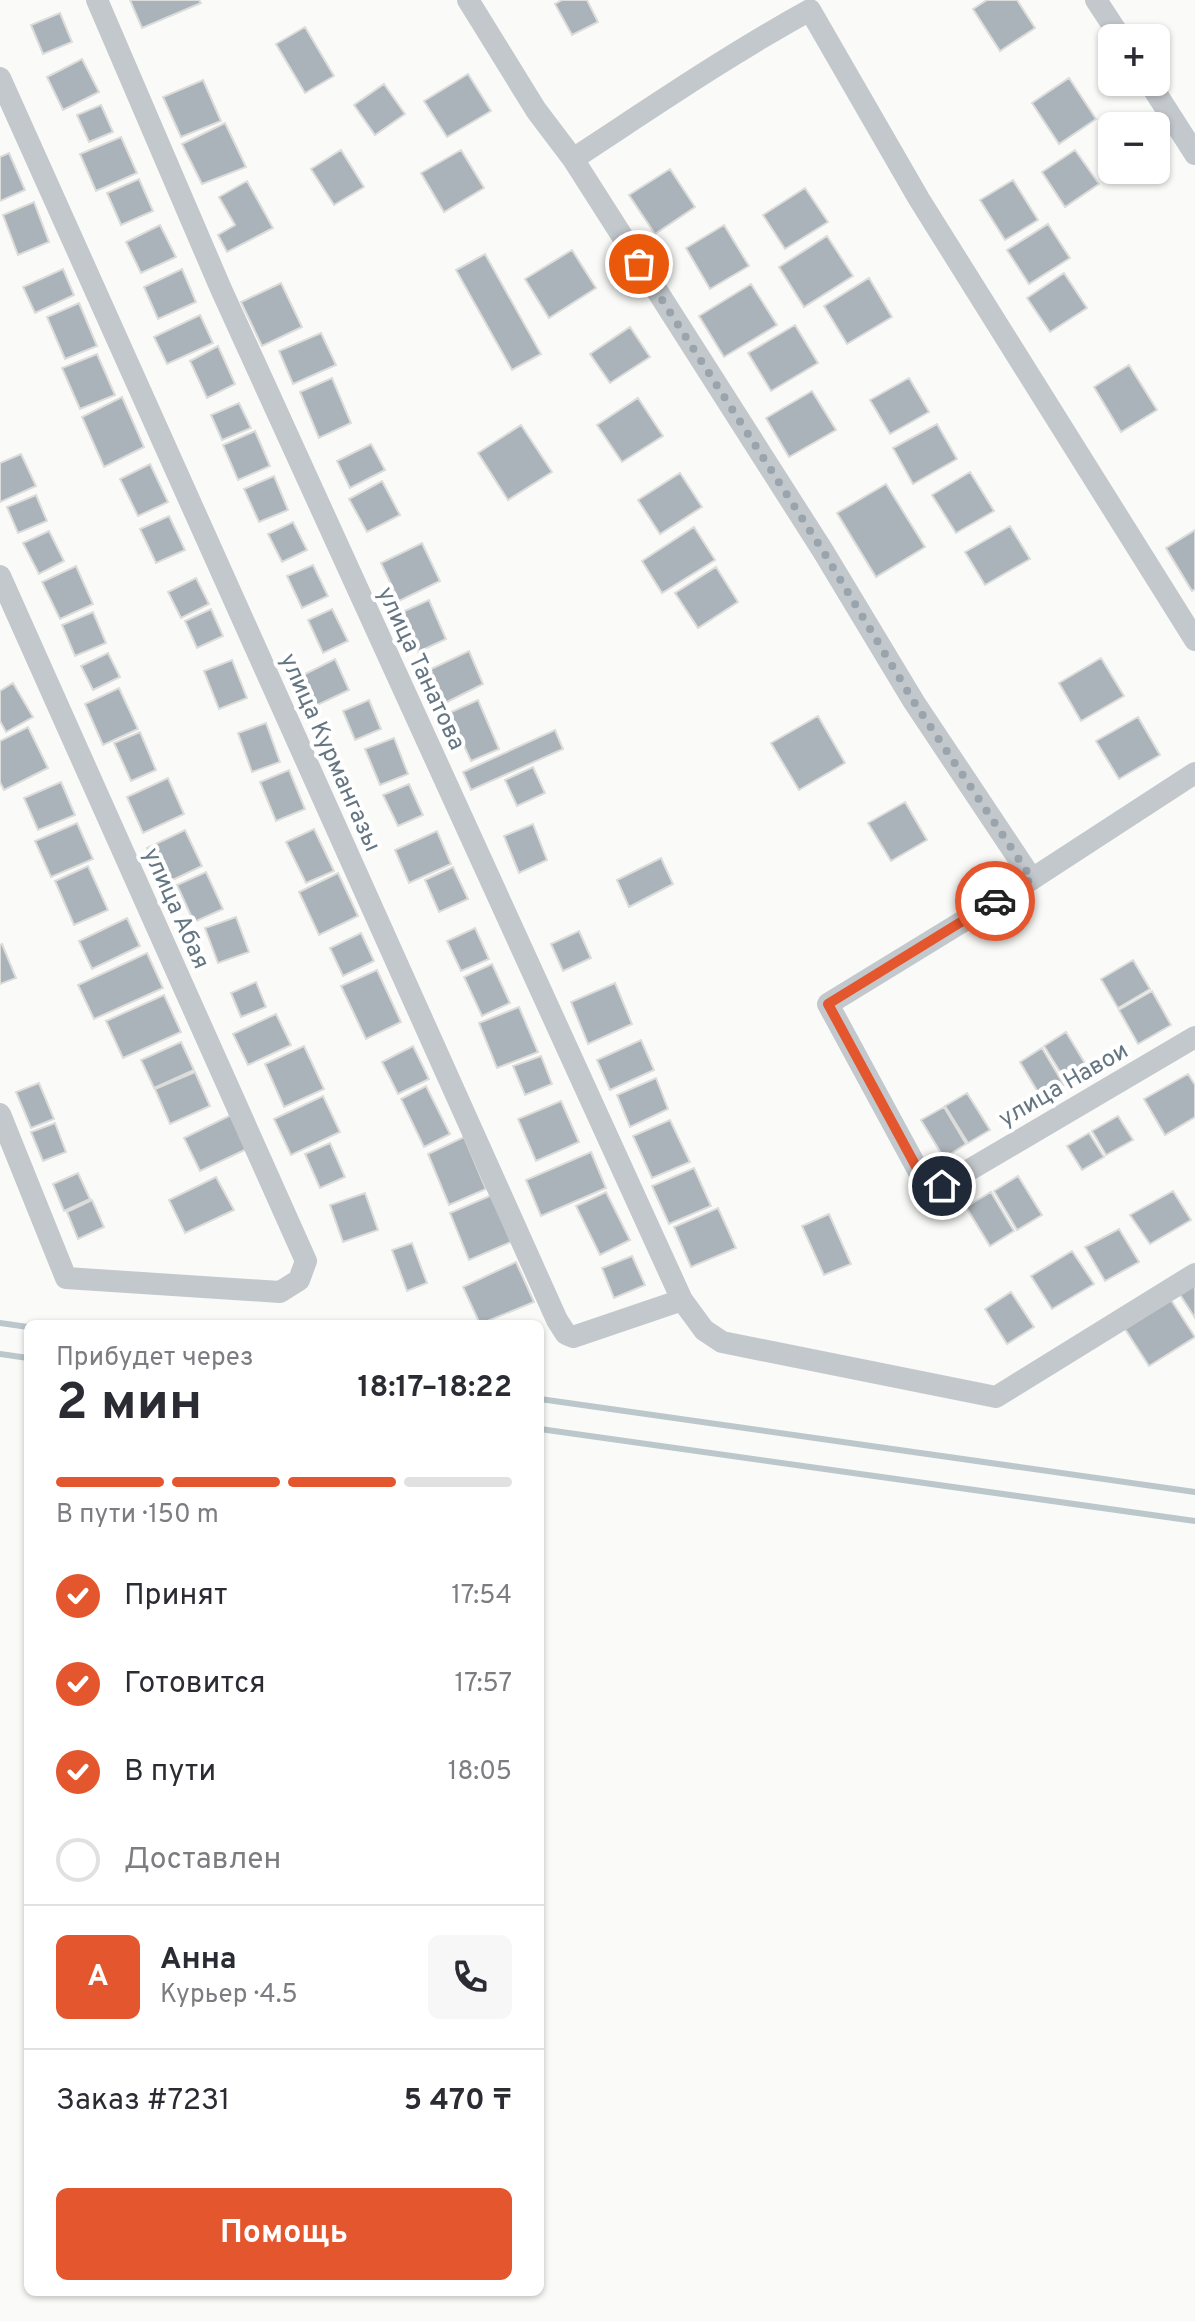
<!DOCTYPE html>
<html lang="ru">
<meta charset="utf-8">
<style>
:root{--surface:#fff;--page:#f7f7f7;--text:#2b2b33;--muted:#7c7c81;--line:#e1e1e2;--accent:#e4572e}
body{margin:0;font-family:Overpass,sans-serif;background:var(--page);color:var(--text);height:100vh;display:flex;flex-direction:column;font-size:30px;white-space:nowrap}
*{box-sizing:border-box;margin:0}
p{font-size:26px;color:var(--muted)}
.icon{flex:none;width:44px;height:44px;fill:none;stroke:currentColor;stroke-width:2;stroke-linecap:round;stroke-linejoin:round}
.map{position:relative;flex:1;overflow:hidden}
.sheet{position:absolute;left:24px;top:1320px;width:520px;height:976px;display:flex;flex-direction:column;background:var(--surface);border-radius:12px;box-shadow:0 2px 6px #0004}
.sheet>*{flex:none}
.fabs{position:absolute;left:1098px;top:24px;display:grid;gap:16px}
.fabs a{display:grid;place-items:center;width:72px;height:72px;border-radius:12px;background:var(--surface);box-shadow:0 2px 6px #0004;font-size:40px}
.pin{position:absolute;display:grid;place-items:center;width:68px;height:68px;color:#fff;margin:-34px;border:4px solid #fff;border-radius:50%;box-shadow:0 2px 8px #0007}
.courier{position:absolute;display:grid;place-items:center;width:80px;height:80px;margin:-40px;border:6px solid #e4572e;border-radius:50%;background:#fff;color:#222;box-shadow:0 2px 10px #0007}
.summary em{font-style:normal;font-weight:700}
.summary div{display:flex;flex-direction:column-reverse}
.summary{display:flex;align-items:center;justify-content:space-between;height:136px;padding:0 32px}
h1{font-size:52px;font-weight:700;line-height:60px}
.bar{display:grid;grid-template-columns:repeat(4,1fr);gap:12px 8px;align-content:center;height:96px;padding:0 32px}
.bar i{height:10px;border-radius:6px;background:var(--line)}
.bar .current{background:var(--accent)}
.bar p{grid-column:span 4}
.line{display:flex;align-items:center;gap:20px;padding:0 32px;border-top:2px solid var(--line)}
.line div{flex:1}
.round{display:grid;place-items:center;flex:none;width:84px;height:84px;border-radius:12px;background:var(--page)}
ol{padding:0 32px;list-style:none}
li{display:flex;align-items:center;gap:24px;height:88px}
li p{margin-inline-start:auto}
li .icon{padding:8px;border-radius:50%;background:var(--accent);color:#fff;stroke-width:4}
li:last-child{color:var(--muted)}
li i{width:44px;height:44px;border:4px solid var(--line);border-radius:50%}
.primary-button{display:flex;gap:16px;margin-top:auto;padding:16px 32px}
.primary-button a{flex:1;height:92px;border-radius:12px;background:var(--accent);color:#fff;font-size:32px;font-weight:700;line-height:92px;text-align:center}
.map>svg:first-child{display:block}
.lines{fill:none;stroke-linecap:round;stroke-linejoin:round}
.stream{stroke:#bbc7cb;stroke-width:6}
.building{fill:#aab3b9;stroke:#dcdcda;stroke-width:2}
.minor{stroke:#c3c8cc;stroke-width:22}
.done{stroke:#99a4ac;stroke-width:8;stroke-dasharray:0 14.4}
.route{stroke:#e4572e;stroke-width:10}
.labels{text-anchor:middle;stroke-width:8;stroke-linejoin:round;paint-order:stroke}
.street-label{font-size:24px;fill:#657683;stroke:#fff}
</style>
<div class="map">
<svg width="1195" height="2321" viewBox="0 0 1195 2321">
<rect width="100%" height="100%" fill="#fafaf8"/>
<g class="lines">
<path class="stream" d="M0,1323L28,1327
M0,1354L28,1358
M540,1399L1195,1492
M540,1429L1195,1521"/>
</g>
<path class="building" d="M130,0H199L201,3L142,28Z
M562,0H587L598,22L572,35L555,4Z
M987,0H1017L1035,28L1000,51L973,9Z
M60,13L72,42L43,54L31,25Z
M305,27L334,76L305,93L276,44Z
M82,59L99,92L63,110L47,77Z
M468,74L491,111L447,137L424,101Z
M1069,78L1096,119L1059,144L1032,103Z
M203,80L221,121L181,137L163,97Z
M384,84L405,114L375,135L354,105Z
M101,105L113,132L89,142L77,115Z
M225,123L246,167L202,184L182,144Z
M121,137L137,173L96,191L80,154Z
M341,150L364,187L334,205L311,169Z
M461,150L484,188L444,212L421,173Z
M1075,150L1099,184L1065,207L1042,172Z
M9,153L25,190L0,201V157Z
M670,169L695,207L655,234L629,195Z
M139,179L153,211L121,225L107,193Z
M1013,180L1038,220L1005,240L980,200Z
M247,181L273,228L227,252L218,235L235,225L219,197Z
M805,188L828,222L785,249L763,215Z
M34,202L49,242L18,255L3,215Z
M1048,224L1070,258L1029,284L1007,250Z
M160,225L176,257L141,273L126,242Z
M724,225L749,266L710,289L686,248Z
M827,236L853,276L804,307L779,267Z
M572,250L596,288L549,318L525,279Z
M485,254L541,354L512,370L456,270Z
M63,269L74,295L35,313L23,287Z
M182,269L196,302L158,319L144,287Z
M1064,273L1087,308L1050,332L1027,298Z
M869,278L892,317L847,344L824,306Z
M281,283L302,327L262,346L241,302Z
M751,284L777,325L724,357L699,316Z
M79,303L97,346L65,359L47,317Z
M200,315L213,343L167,364L154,337Z
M795,325L818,363L771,391L748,353Z
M630,327L650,357L610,383L590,354Z
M321,333L336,365L293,384L279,351Z
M218,346L235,384L207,398L190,361Z
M97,354L115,395L80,409L62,368Z
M1129,365L1157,410L1121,432L1094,387Z
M332,378L351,423L319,438L300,392Z
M909,378L929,412L890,434L870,400Z
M812,391L836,430L789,457L766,418Z
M122,397L144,447L104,467L82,417Z
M638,398L663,436L622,462L597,425Z
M239,403L251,428L222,440L211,415Z
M937,424L957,459L913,484L893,448Z
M521,425L552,472L508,500L478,453Z
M255,431L270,466L238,480L223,445Z
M371,444L385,470L350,488L337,461Z
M21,454L36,486L0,502V463Z
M150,464L168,502L138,516L120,479Z
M970,472L994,511L956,533L932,495Z
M680,473L702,507L660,534L638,500Z
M274,476L288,510L259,522L244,489Z
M382,481L400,515L367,532L349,499Z
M886,484L925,547L876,577L837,513Z
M36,495L47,521L18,533L7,507Z
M169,516L185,550L156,563L140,529Z
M293,522L307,550L282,562L268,534Z
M1010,526L1030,559L985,585L965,552Z
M694,527L715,560L662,593L642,561Z
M1195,530V589L1192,591L1166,548Z
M49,531L64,561L39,574L23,543Z
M422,543L440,581L399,601L381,563Z
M313,565L328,596L302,608L287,576Z
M76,566L93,604L60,619L42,582Z
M716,567L738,602L698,628L675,593Z
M196,578L209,604L181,618L168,592Z
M429,600L446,639L418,652L400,613Z
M211,609L223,636L197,648L185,621Z
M332,609L348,641L323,653L308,620Z
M93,612L106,643L75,656L62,625Z
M469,651L483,684L443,704L429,670Z
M108,653L120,677L93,690L81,666Z
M1101,658L1124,696L1081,721L1059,683Z
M335,659L349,690L311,708L297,678Z
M232,660L247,698L219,709L204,671Z
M13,683L33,717L6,732L0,721V691Z
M119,688L138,729L103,745L85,704Z
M369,700L381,729L355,740L343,711Z
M478,700L499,749L471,761L449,713Z
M818,716L845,763L799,790L771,743Z
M1138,717L1160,755L1119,779L1096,741Z
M266,723L280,762L252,772L238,733Z
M28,727L48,768L4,790L0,782V741Z
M555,730L563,749L471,790L463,772Z
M140,732L156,770L131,781L114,743Z
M394,738L408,774L380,785L365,749Z
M533,767L545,793L517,806L505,780Z
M289,770L305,809L276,821L260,782Z
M168,778L184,814L143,833L127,797Z
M61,782L75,815L38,830L24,798Z
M409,784L423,815L398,826L383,795Z
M905,802L927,840L891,861L868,823Z
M77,823L93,859L51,877L35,841Z
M533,824L547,860L519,873L504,836Z
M314,829L334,871L306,883L286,842Z
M185,830L202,866L164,884L147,848Z
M437,831L451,864L409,883L395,850Z
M661,858L673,884L629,907L617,880Z
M88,866L108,910L74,925L55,881Z
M453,867L468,899L439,912L425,880Z
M206,872L223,909L194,922L177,885Z
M338,873L358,916L319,935L299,892Z
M236,917L249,952L218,963L205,928Z
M127,918L140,946L92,969L79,941Z
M475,928L489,959L461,971L447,941Z
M579,931L591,958L563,971L551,944Z
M361,933L374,961L343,976L330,948Z
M2,944L16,978L0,984V945Z
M147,953L163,988L94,1019L78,985Z
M1133,960L1150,989L1118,1008L1101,979Z
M492,964L510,1003L482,1016L464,977Z
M377,970L401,1022L366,1039L341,986Z
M256,982L266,1007L241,1017L231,993Z
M615,983L632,1024L588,1044L571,1002Z
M1152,991L1171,1025L1138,1044L1119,1010Z
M164,995L181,1032L123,1058L106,1021Z
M519,1007L538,1052L497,1068L479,1023Z
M276,1014L291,1045L248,1065L233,1034Z
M1066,1032L1089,1070L1067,1083L1044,1046Z
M641,1040L654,1070L610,1090L597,1060Z
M181,1042L194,1070L154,1088L141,1060Z
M304,1046L324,1089L284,1107L265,1064Z
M413,1046L429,1079L398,1094L382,1062Z
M1042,1048L1064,1085L1042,1099L1020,1062Z
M541,1056L552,1084L525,1095L513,1066Z
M195,1072L210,1106L170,1124L155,1089Z
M1188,1074L1195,1085V1117L1165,1135L1144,1099Z
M656,1078L668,1109L630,1127L617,1095Z
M39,1083L54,1119L31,1128L16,1092Z
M426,1086L450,1134L424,1147L401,1099Z
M967,1093L990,1130L968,1143L945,1106Z
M323,1096L340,1132L291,1155L274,1119Z
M561,1101L579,1142L536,1161L518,1119Z
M944,1107L966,1144L944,1158L921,1120Z
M231,1115L249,1148L200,1171L184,1138Z
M1118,1116L1133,1140L1106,1155L1092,1131Z
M670,1120L690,1162L652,1178L633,1136Z
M55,1123L66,1152L43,1161L31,1132Z
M1089,1133L1104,1157L1082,1170L1067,1146Z
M464,1137L486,1189L449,1205L428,1154Z
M330,1143L345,1177L320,1188L305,1154Z
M591,1152L606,1188L541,1216L526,1180Z
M694,1168L711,1206L669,1224L652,1186Z
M78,1173L90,1199L64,1211L53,1184Z
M1018,1176L1042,1215L1017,1230L994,1191Z
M216,1177L234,1210L185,1233L169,1200Z
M1173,1191L1191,1220L1150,1244L1130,1215Z
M606,1192L630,1240L600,1255L576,1206Z
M991,1192L1014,1231L990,1246L966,1207Z
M365,1193L378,1230L343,1242L330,1205Z
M492,1195L511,1242L469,1260L450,1213Z
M92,1200L104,1227L78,1239L67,1212Z
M718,1208L736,1248L691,1267L674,1227Z
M829,1214L851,1264L824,1275L802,1226Z
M1119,1229L1139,1262L1105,1281L1085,1247Z
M412,1243L427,1283L407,1291L392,1250Z
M1072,1251L1094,1284L1052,1309L1031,1276Z
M632,1256L645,1285L614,1298L602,1268Z
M516,1262L534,1302L480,1324L463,1287Z
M1195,1284V1318L1179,1293Z
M1011,1292L1034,1327L1007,1344L985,1309Z
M1171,1300L1195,1337L1149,1366L1125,1329Z"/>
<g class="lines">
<path class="minor" d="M97,0L221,289L682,1300L704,1330L722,1342L996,1397L1195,1274
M468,0L536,110L573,159L823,551L914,702L1032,879
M1096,0L1121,38
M0,78L557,1320L566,1334L573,1337L682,1300
M1149,82L1195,154
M573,159C651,108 728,55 810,10L919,199L1195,640
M0,576L306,1261L299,1280L280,1292L66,1278L0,1114
M1195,773L1032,879L828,1004L919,1172L927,1184L942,1186L1195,1037"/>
</g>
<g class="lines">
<path class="done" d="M639,264L823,551L914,702L1032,879L995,901"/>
<path class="route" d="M942,1186L927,1184L919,1172L828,1004L995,901"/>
</g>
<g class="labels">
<g class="street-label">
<text transform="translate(422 668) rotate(65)" y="8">улица Танатова</text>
<text transform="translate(331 752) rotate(66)" y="8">улица Курмангазы</text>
<text transform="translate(177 908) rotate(66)" y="8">улица Абая</text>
<text transform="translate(1063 1084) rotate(-30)" y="8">улица Навои</text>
</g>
</g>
</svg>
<div class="fabs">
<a>+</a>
<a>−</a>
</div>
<div class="pin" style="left:639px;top:264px;background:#ea580c"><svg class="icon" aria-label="bag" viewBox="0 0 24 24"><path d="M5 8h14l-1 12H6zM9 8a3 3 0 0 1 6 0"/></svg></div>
<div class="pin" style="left:942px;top:1186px;background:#1f2937"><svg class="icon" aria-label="home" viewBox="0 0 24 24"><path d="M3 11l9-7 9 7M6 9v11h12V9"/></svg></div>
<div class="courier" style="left:995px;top:901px"><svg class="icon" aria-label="car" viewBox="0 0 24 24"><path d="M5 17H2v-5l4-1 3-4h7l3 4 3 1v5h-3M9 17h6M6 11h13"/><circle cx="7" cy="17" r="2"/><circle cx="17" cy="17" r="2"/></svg></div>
<section class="sheet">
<div class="summary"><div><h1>2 мин</h1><p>Прибудет через</p></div><em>18:17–18:22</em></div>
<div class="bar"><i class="current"></i><i class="current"></i><i class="current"></i><i></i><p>В пути · 150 m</p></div>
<ol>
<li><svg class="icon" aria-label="check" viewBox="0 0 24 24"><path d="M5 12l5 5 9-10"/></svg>Принят<p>17:54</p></li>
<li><svg class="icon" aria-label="check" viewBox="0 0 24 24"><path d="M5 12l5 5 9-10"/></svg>Готовится<p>17:57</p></li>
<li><svg class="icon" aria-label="check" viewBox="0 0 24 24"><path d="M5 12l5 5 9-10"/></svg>В пути<p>18:05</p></li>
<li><i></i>Доставлен</li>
</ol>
<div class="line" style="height:144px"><b class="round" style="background:var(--accent);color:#fff">А</b><div><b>Анна</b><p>Курьер · 4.5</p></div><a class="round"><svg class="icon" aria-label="phone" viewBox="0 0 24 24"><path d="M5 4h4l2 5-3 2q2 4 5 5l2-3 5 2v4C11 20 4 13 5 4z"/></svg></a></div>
<div class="line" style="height:104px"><div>Заказ #7231</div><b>5 470 ₸</b></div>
<div class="primary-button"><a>Помощь</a></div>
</section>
</div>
